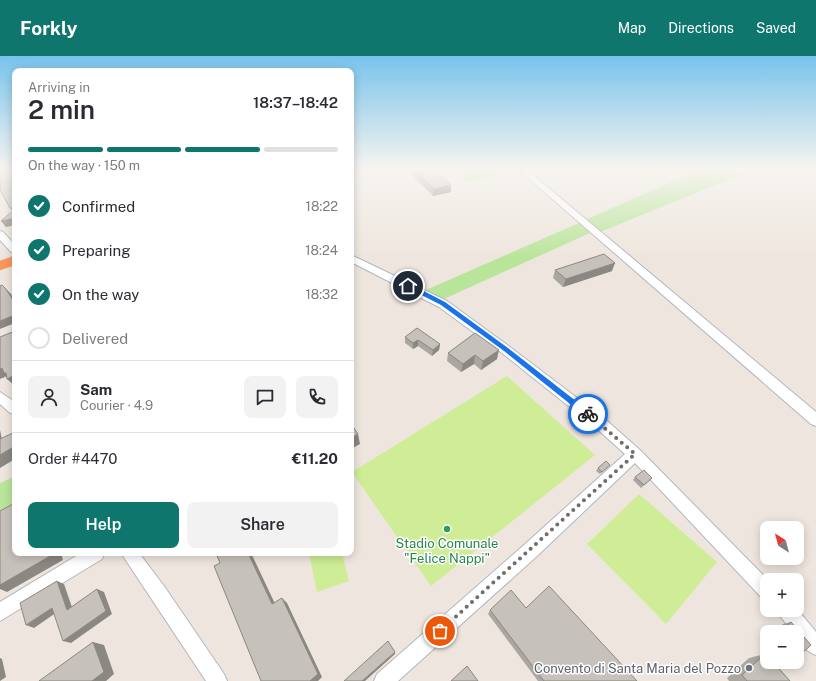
<!DOCTYPE html>
<meta charset="utf-8">
<style>
:root{--surface:#fff;--page:#f2f2f3;--text:#2b2b33;--muted:#7c7c81;--line:#e1e1e2;--accent:#0f766e}
body{margin:0;font-family:"Public Sans",sans-serif;background:var(--page);color:var(--text);height:100vh;display:flex;flex-direction:column;font-size:15px;white-space:nowrap}
*{box-sizing:border-box;margin:0}
p{font-size:13px;color:var(--muted)}
.icon{flex:none;width:22px;height:22px;fill:none;stroke:currentColor;stroke-width:2;stroke-linecap:round;stroke-linejoin:round}
.map{position:relative;flex:1;overflow:hidden}
.drawer{position:absolute;left:12px;top:12px;width:342px;height:488px;display:flex;flex-direction:column;background:var(--surface);border-radius:8px;box-shadow:0 2px 10px #0003}
.drawer>*{flex:none}
.needle{width:26px;rotate:324deg}
.controls{position:absolute;left:760px;top:465px;display:grid;gap:8px}
.controls a{display:grid;place-items:center;width:44px;height:44px;border-radius:8px;background:var(--surface);box-shadow:0 2px 10px #0003;font-size:20px}
.pin{position:absolute;display:grid;place-items:center;width:34px;height:34px;color:#fff;margin:-17px;border:2px solid #fff;border-radius:50%;box-shadow:0 1px 4px #0007}
.courier{position:absolute;display:grid;place-items:center;width:40px;height:40px;margin:-20px;border:3px solid #1a73e8;border-radius:50%;background:#fff;color:#222;box-shadow:0 1px 5px #0007}
.headline em{font-style:normal;font-weight:600}
.headline div{display:flex;flex-direction:column-reverse}
.headline{display:flex;align-items:center;justify-content:space-between;height:68px;padding:0 16px}
h1{font-size:26px;font-weight:600;line-height:30px}
.bar{display:grid;grid-template-columns:repeat(4,1fr);gap:6px 4px;align-content:center;height:48px;padding:0 16px}
.bar i{height:5px;border-radius:3px;background:var(--line)}
.bar .on{background:var(--accent)}
.bar p{grid-column:span 4}
.line{display:flex;align-items:center;gap:10px;padding:0 16px;border-top:1px solid var(--line)}
.line div{flex:1}
.round{display:grid;place-items:center;flex:none;width:42px;height:42px;border-radius:8px;background:var(--page)}
ol{padding:0 16px;list-style:none}
li{display:flex;align-items:center;gap:12px;height:44px}
li p{margin-inline-start:auto}
li .icon{padding:4px;border-radius:50%;background:var(--accent);color:#fff;stroke-width:4}
li:last-child{color:var(--muted)}
li i{width:22px;height:22px;border:2px solid var(--line);border-radius:50%}
.cta{display:flex;gap:8px;margin-top:auto;padding:8px 16px}
.cta a{flex:1;height:46px;border-radius:8px;background:var(--accent);color:#fff;font-size:16px;font-weight:600;line-height:46px;text-align:center}
.cta a+a{background:var(--page);color:var(--text)}
header{display:flex;align-items:center;gap:24px;box-sizing:border-box;height:56px;padding:0 20px;background:var(--accent);color:#fff}
header strong{font-size:19px}
nav{display:flex;gap:22px;margin-inline-start:auto;font-size:14px}
.map>svg:first-child{display:block}
.green{fill:#b9e59a}
.pitch{fill:#ceed96}
.lines{fill:none;stroke-linecap:round;stroke-linejoin:round}
.minor-casing{stroke:#b2b6c0;stroke-width:2}
.highway-casing{stroke:#c8c8c8;stroke-width:1}
.minor{fill:#fff;fill-rule:evenodd}
.highway{fill:#ff9458;fill-rule:evenodd}
.wall{fill:#aaa6a0}
.shaded-wall{fill:#8b8782}
.building{fill:#c6c1ba;stroke:#8b8782}
.route{fill:#1a73e8}
.done{stroke:#706d6a;stroke-width:4;stroke-dasharray:0 7.2}
.leisure-dot{fill:#2e9e5b;stroke:#fff;stroke-width:1.5}
.worship-dot{fill:#6b7280;stroke:#fff;stroke-width:1.5}
.labels{text-anchor:middle;stroke-width:3;stroke-linejoin:round;paint-order:stroke}
.near-leisure-label{font-size:13px;fill:#27864d;stroke:#fff}
.near-worship-label{font-size:13px;fill:#5b616d;stroke:#fff;text-anchor:end}
</style>
<header>
<strong>Forkly</strong>
<nav><a>Map</a><a>Directions</a><a>Saved</a></nav>
</header>
<div class="map">
<svg width="816" height="625" viewBox="0 0 816 625">
<rect width="100%" height="100%" fill="#eee6de"/>
<path class="green" d="M456,114H520L468,126Z
M699,114H753L600,176L585,164Z
M581,166L592,176L444,243L426,234Z
M15,420V452L0,459V427Z"/>
<path class="pitch" d="M507,320L595,399L431,530L352,416Z
M639,438L717,506L666,568L587,488Z
M309,497H342L349,525L317,536Z"/>
<g class="lines">
<defs>
<path id="minor" d="M519,114H527L816,356V370L811,368Z
M0,175L3,176L15,189V198L12,197L0,184Z
M351,199L447,245L510,291L606,364L640,394L768,524L767,544L761,541L635,407L536,501L398,625H374L377,618L524,489L625,398L596,372L502,297L439,251L351,206Z
M0,336L15,346V358L10,357L0,348Z
M81,497H104L102,503L0,565V546Z
M121,497H139L164,530L224,618L227,625H206Z
M797,553L816,576V599C807,596 797,586 797,576H793L780,560L777,554Z"/>
<path id="highway" d="M15,200V209L0,214V205Z"/>
</defs>
<use href="#minor" class="minor-casing"/>
<use href="#highway" class="highway-casing"/>
<use href="#minor" class="minor"/>
<use href="#highway" class="highway"/>
</g>
<path class="wall" d="M407,114H435L451,129V136L433,140Z
M555,214L612,215L563,231L553,222Z
M475,277L497,303L481,314L474,308L461,316L447,305L448,297Z
M405,281L440,288L439,294L432,300L418,290L413,293L405,287Z
M608,411L600,418L596,415L598,412Z
M635,421L652,422L641,432L633,424Z
M526,552L637,625H538L488,558L490,554Z
M791,566L797,576H774L783,568Z
M767,583V596L761,588Z
M765,598L790,625H729L727,622L749,602Z
M775,606H792L789,609L780,611Z"/>
<path class="shaded-wall" d="M451,129V136L433,140L434,133Z
M15,151V159L10,152Z
M15,162V169L6,171L1,165Z
M615,207L612,215L563,231L566,223Z
M6,233L11,238L15,245V247Z
M15,259V267L0,273V265Z
M418,284V290L413,293V287Z
M440,288L439,294L432,300L433,294Z
M499,294L497,303L481,314L483,305Z
M475,299L474,308L461,316L463,308Z
M2,312L15,319V330L7,323V320L0,323V313Z
M0,374L4,393L0,390Z
M358,378L360,388L351,393V382Z
M15,390V403L0,412V399Z
M52,497H61L63,504L7,536L0,533V529Z
M248,497H251L278,554L272,548Z
M57,525L64,528L74,557L67,554Z
M97,533L104,536L112,558L71,587L63,585Z
M282,542L287,547L322,621L318,625H310Z
M52,552L60,554L34,572L26,569Z
M93,586L104,589L114,618L106,625H92Z
M395,596V598L365,625H362Z
M0,602L2,603L6,621L0,625Z"/>
<path class="building" d="M0,114H15V151L10,152L0,134Z
M414,114H435L451,129L434,133Z
M15,153V162L1,165Z
M604,198L615,207L566,223L555,214Z
M2,229L6,233L15,247V259L0,265V230Z
M417,272L440,288L433,294L418,284L413,287L405,281Z
M15,275V319L7,323L6,317H4L2,312L0,313V281Z
M475,277L499,294L483,305L475,299L463,308L448,297Z
M351,368L358,378L351,382Z
M15,376V390L0,399V383Z
M606,405L610,409L602,416L598,412Z
M644,414L652,422L644,429L635,421Z
M15,447V497H52V499L0,529V455Z
M216,497H248L272,548L282,542L318,618L310,625H261L214,510L220,507Z
M57,525L67,554L97,533L106,555L63,585L52,552L26,569L20,547Z
M549,530L637,625H544L490,554L511,534L526,552Z
M791,566L811,589L797,602V576H780Z
M388,585L395,596L362,625H344Z
M93,586L104,616L92,625H39Z
M765,598L767,600V606H773L790,625H747L742,619Z
M786,606H792L789,609Z
M467,610L478,625H451Z"/>
<linearGradient id="sky" x2="0" y2="1"><stop stop-color="#78c3ec"/><stop offset="0.56" stop-color="#f7f4f0"/><stop offset="1" stop-color="#f7f4f0" stop-opacity="0"/></linearGradient>
<rect width="816" height="202" fill="url(#sky)"/>
<path class="route" d="M406,228H410L445,246L456,254L508,292L590,356V360H585L504,295L452,257L441,249L406,231Z"/>
<g class="lines">
<path class="done" d="M440,575L635,398L588,358"/>
</g>
<circle class="leisure-dot" cx="447" cy="473" r="4"/>
<circle class="worship-dot" cx="749" cy="612" r="4"/>
<g class="labels">
<g class="near-leisure-label">
<text x="447" y="492">Stadio Comunale<tspan x="447" dy="15">"Felice Nappi"</tspan></text>
</g>
<g class="near-worship-label">
<text x="741" y="617">Convento di Santa Maria del Pozzo</text>
</g>
</g>
</svg>
<div class="controls">
<a><svg class="needle" viewBox="-14 -14 28 28"><path d="M0-13l5 13h-10z" fill="#e53935"/><path d="M0 13l5-13h-10z" fill="#7c7c81"/></svg></a>
<a>+</a>
<a>−</a>
</div>
<div class="pin" style="left:440px;top:575px;background:#ea580c"><svg class="icon" aria-label="bag" viewBox="0 0 24 24"><path d="M5 8h14l-1 12H6zM9 8a3 3 0 0 1 6 0"/></svg></div>
<div class="pin" style="left:408px;top:230px;background:#1f2937"><svg class="icon" aria-label="home" viewBox="0 0 24 24"><path d="M3 11l9-7 9 7M6 9v11h12V9"/></svg></div>
<div class="courier" style="left:588px;top:358px"><svg class="icon" aria-label="bike" viewBox="0 0 24 24"><circle cx="6" cy="16" r="4"/><circle cx="18" cy="16" r="4"/><path d="M6 16l4-8h5l3 8M10 8l3 8H6M13 5h3"/></svg></div>
<section class="drawer">
<div class="headline"><div><h1>2 min</h1><p>Arriving in</p></div><em>18:37–18:42</em></div>
<div class="bar"><i class="on"></i><i class="on"></i><i class="on"></i><i></i><p>On the way · 150 m</p></div>
<ol>
<li><svg class="icon" aria-label="check" viewBox="0 0 24 24"><path d="M5 12l5 5 9-10"/></svg>Confirmed<p>18:22</p></li>
<li><svg class="icon" aria-label="check" viewBox="0 0 24 24"><path d="M5 12l5 5 9-10"/></svg>Preparing<p>18:24</p></li>
<li><svg class="icon" aria-label="check" viewBox="0 0 24 24"><path d="M5 12l5 5 9-10"/></svg>On the way<p>18:32</p></li>
<li><i></i>Delivered</li>
</ol>
<div class="line" style="height:72px"><a class="round"><svg class="icon" aria-label="person" viewBox="0 0 24 24"><circle cx="12" cy="8" r="4"/><path d="M4 21q1-7 8-7t8 7"/></svg></a><div><b>Sam</b><p>Courier · 4.9</p></div><a class="round"><svg class="icon" aria-label="chat" viewBox="0 0 24 24"><path d="M4 5h16v11H9l-5 4z"/></svg></a><a class="round"><svg class="icon" aria-label="phone" viewBox="0 0 24 24"><path d="M5 4h4l2 5-3 2q2 4 5 5l2-3 5 2v4C11 20 4 13 5 4z"/></svg></a></div>
<div class="line" style="height:52px"><div>Order #4470</div><b>€11.20</b></div>
<div class="cta"><a>Help</a><a>Share</a></div>
</section>
</div>
